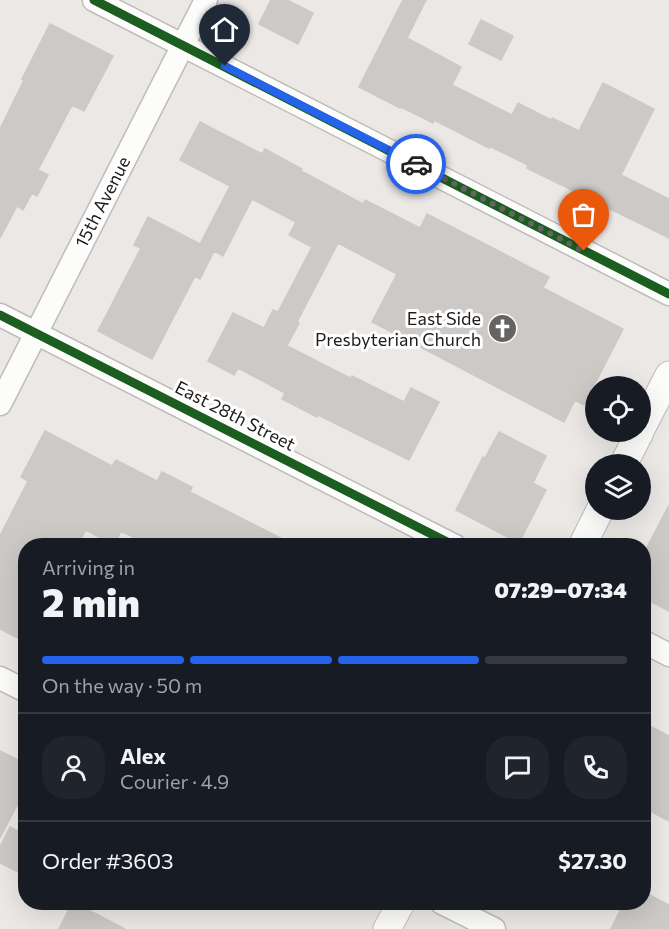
<!DOCTYPE html>
<meta charset="utf-8">
<style>
:root{--surface:#171b24;--page:#20242c;--text:#f1f3f6;--muted:#9ea1a6;--line:#363941;--accent:#2563eb}
body{margin:0;font-family:Commissioner,sans-serif;background:var(--page);color:var(--text);height:100vh;display:flex;flex-direction:column;font-size:22px;white-space:nowrap}
*{box-sizing:border-box;margin:0}
p{font-size:20px;color:var(--muted)}
.icon{flex:none;width:33px;height:33px;fill:none;stroke:currentColor;stroke-width:2;stroke-linecap:round;stroke-linejoin:round}
.map{position:relative;flex:1;overflow:hidden}
.details{position:absolute;left:18px;top:538px;width:633px;height:372px;display:flex;flex-direction:column;background:var(--surface);border-radius:24px;box-shadow:0 6px 24px #0002}
.details>*{flex:none}
.tools{position:absolute;left:585px;top:376px;display:grid;gap:12px}
.tools a{display:grid;place-items:center;width:66px;height:66px;border-radius:50%;background:var(--surface);box-shadow:0 6px 24px #0002;font-size:30px}
.pin{position:absolute;display:grid;place-items:center;width:51px;height:51px;color:#fff;margin:-62px -26px;border-radius:50% 50% 50% 0;rotate:-45deg;box-shadow:0 0 6px #0007}
.pin .icon{rotate:45deg}
.courier{position:absolute;display:grid;place-items:center;width:60px;height:60px;margin:-30px;border:4px solid #2563eb;border-radius:50%;background:#fff;color:#222;box-shadow:0 2px 8px #0007}
.summary em{font-style:normal;font-weight:800}
.summary div{display:flex;flex-direction:column-reverse}
.summary{display:flex;align-items:center;justify-content:space-between;height:102px;padding:0 24px}
h1{font-size:39px;font-weight:800;line-height:45px}
.bar{display:grid;grid-template-columns:repeat(4,1fr);gap:9px 6px;align-content:center;height:72px;padding:0 24px}
.bar i{height:8px;border-radius:4px;background:var(--line)}
.bar .active{background:var(--accent)}
.bar p{grid-column:span 4}
.line{display:flex;align-items:center;gap:15px;padding:0 24px;border-top:2px solid var(--line)}
.line div{flex:1}
.round{display:grid;place-items:center;flex:none;width:63px;height:63px;border-radius:24px;background:var(--page)}
.map>svg:first-child{display:block}
.building{fill:#ccc9c7;stroke:#cec9c8;stroke-width:1.5}
.lines{fill:none;stroke-linecap:round;stroke-linejoin:round}
.minor-casing{stroke:#bebdbc;stroke-width:25}
.tertiary-casing{stroke:#bebdbc;stroke-width:29}
.minor{stroke:#fcfcfb;stroke-width:22}
.tertiary{stroke:#fcfcfb;stroke-width:27}
.cycleway-casing{stroke:#fff;stroke-width:13}
.cycleway{stroke:#1b5e20;stroke-width:9}
.done{stroke:#656463;stroke-width:6;stroke-dasharray:0 10.8}
.route{stroke:#2563eb;stroke-width:8}
.labels{text-anchor:middle;stroke-width:6;stroke-linejoin:round;paint-order:stroke}
.street-label{font-size:18px;fill:#1d1d1d;stroke:#fff}
.poi-label{font-size:18px;fill:#1d1d1d;stroke:#fff;text-anchor:end}
</style>
<div class="map">
<svg width="669" height="929" viewBox="0 0 669 929">
<rect width="100%" height="100%" fill="#ebe8e6"/>
<path class="building" d="M271,0H287L313,13L298,44L259,24Z
M403,0H426L407,38L461,67L452,85L512,115L518,103L551,120L552,118L579,131L603,83L654,109L621,175L669,199V238L527,168L528,165L489,146V148L434,120L433,123L401,107L400,108L359,87Z
M481,20L513,36L501,60L469,44Z
M50,24L113,56L84,111L72,105L38,170L48,175L37,196L32,193L23,210L17,206L0,238V129L24,80L22,79Z
M200,122L262,154L265,149L302,169L301,171L363,204L365,200L420,228L427,214L549,277L543,288L623,329L584,405L575,400L564,422L372,322L397,274L338,243L297,322L299,323L287,346L350,378L352,376L404,402L411,388L439,402L409,460L318,415L317,417L282,399L285,393L238,368L234,375L208,361L233,313L264,328L273,310L278,312L312,247L289,235L296,222L252,199L223,256L214,251L200,279L195,276L152,359L98,331L141,248L134,245L148,217L200,244L230,186L180,160Z
M45,431L112,466L116,460L157,481L162,472L192,487L190,492L296,546H151L121,531L114,545L86,530L77,546H26V642L0,629V536L28,481L21,477Z
M499,432L546,456L533,483L546,490L519,543L456,510L483,457L485,458Z
M669,505V611L644,598V553Z
M644,723L669,736V821L644,808Z
M0,751L26,764V788L0,838Z
M10,827L26,835V876L0,863V847Z
M644,892L669,905V929H611L624,903H644Z
M72,903H75L125,929H59Z"/>
<g class="lines">
<defs>
<path id="minor" d="M94,0L669,294
M0,315L455,546
M0,404L206,0
M644,642L669,655
M0,678L26,691
M442,903L494,929"/>
<path id="tertiary" d="M640,431L669,375
M623,465L640,432
M582,546L600,510
M387,929L401,903"/>
</defs>
<use href="#minor" class="minor-casing"/>
<use href="#tertiary" class="tertiary-casing"/>
<use href="#minor" class="minor"/>
<use href="#tertiary" class="tertiary"/>
<defs>
<path id="cycleway" d="M94,0L669,294
M0,315L455,546"/>
</defs>
<use href="#cycleway" class="cycleway-casing"/>
<use href="#cycleway" class="cycleway"/>
</g>
<g class="lines">
<path class="done" d="M416,164L584,251"/>
<path class="route" d="M225,66L416,164"/>
</g>
<defs>
<symbol id="church-disc" viewBox="-11 -11 22 22"><circle r="9.5" fill="#656463" stroke="#fff"/><path d="M-1.2-6h2.4v3.5h3.3v2.4h-3.3V6h-2.4V-.1h-3.3v-2.4h3.3Z" fill="#fff"/></symbol>
</defs>
<g fill-rule="evenodd">
<use href="#church-disc" x="486" y="312" width="33" height="33"/>
</g>
<g class="labels">
<g class="street-label">
<text transform="translate(103 202) rotate(-63)" y="6">15th Avenue</text>
<text transform="translate(235 416) rotate(27)" y="6">East 28th Street</text>
</g>
<g class="poi-label">
<text x="481" y="325">East Side<tspan x="481" dy="21">Presbyterian Church</tspan></text>
</g>
</g>
</svg>
<div class="tools">
<a><svg class="icon" aria-label="locate" viewBox="0 0 24 24"><circle cx="12" cy="12" r="6"/><path d="M12 2v4M12 18v4M2 12h4M18 12h4"/></svg></a>
<a><svg class="icon" aria-label="layers" viewBox="0 0 24 24"><path d="M12 4l9 5-9 5-9-5zM3 14l9 5 9-5"/></svg></a>
</div>
<div class="pin" style="left:584px;top:251px;background:#ea580c"><svg class="icon" aria-label="bag" viewBox="0 0 24 24"><path d="M5 8h14l-1 12H6zM9 8a3 3 0 0 1 6 0"/></svg></div>
<div class="pin" style="left:225px;top:66px;background:#1f2937"><svg class="icon" aria-label="home" viewBox="0 0 24 24"><path d="M3 11l9-7 9 7M6 9v11h12V9"/></svg></div>
<div class="courier" style="left:416px;top:164px"><svg class="icon" aria-label="car" viewBox="0 0 24 24"><path d="M5 17H2v-5l4-1 3-4h7l3 4 3 1v5h-3M9 17h6M6 11h13"/><circle cx="7" cy="17" r="2"/><circle cx="17" cy="17" r="2"/></svg></div>
<section class="details">
<div class="summary"><div><h1>2 min</h1><p>Arriving in</p></div><em>07:29–07:34</em></div>
<div class="bar"><i class="active"></i><i class="active"></i><i class="active"></i><i></i><p>On the way · 50 m</p></div>
<div class="line" style="height:108px"><a class="round"><svg class="icon" aria-label="person" viewBox="0 0 24 24"><circle cx="12" cy="8" r="4"/><path d="M4 21q1-7 8-7t8 7"/></svg></a><div><b>Alex</b><p>Courier · 4.9</p></div><a class="round"><svg class="icon" aria-label="chat" viewBox="0 0 24 24"><path d="M4 5h16v11H9l-5 4z"/></svg></a><a class="round"><svg class="icon" aria-label="phone" viewBox="0 0 24 24"><path d="M5 4h4l2 5-3 2q2 4 5 5l2-3 5 2v4C11 20 4 13 5 4z"/></svg></a></div>
<div class="line" style="height:78px"><div>Order #3603</div><b>$27.30</b></div>
</section>
</div>
